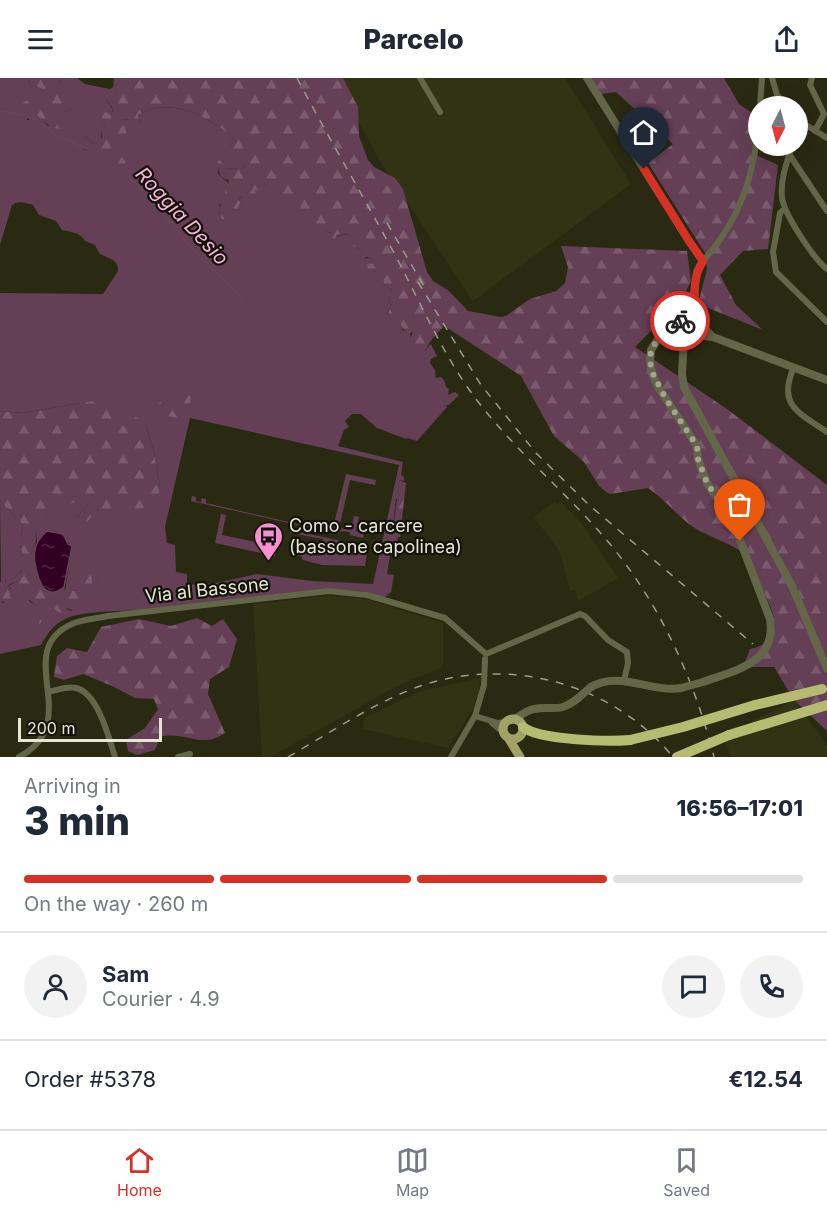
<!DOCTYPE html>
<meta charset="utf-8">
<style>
:root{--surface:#fff;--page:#f2f2f3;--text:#1f2937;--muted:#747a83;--line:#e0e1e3;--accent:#d93025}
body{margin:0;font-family:Inter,sans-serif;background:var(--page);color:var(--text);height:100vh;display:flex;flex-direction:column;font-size:22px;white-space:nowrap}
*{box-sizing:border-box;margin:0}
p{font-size:20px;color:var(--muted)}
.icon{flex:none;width:33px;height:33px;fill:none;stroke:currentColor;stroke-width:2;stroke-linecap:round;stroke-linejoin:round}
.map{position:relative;height:679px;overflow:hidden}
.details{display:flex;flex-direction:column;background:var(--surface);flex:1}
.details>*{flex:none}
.needle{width:39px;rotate:186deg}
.tools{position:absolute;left:748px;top:18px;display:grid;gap:12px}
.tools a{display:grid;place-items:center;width:60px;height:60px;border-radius:50%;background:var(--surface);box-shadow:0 6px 24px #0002;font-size:30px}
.scale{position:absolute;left:18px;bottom:15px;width:144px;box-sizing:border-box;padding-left:6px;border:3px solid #e5e6d8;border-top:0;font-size:16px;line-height:21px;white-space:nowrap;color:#e5e6d8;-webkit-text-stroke:4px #121208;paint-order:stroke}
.pin{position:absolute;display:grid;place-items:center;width:51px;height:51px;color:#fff;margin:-62px -26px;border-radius:50% 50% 50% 0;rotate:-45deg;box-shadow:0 0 6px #0007}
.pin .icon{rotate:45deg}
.courier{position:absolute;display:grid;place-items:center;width:60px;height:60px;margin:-30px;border:4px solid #d93025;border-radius:50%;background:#fff;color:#222;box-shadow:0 2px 8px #0007}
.summary em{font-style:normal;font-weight:800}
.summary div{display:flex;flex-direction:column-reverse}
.summary{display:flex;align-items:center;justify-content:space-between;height:102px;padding:0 24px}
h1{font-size:39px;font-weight:800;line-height:45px}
.bar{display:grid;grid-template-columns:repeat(4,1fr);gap:9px 6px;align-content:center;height:72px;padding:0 24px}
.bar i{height:8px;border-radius:4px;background:var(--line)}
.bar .on{background:var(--accent)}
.bar p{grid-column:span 4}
.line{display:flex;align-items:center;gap:15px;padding:0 24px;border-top:2px solid var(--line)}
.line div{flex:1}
.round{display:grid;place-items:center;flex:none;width:63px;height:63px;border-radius:32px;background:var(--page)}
header{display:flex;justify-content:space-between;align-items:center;height:78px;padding:0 24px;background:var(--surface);font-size:27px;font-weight:800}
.tabs{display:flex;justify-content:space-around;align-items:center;height:84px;border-top:2px solid var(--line);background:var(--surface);font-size:16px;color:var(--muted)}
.tabs a{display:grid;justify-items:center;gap:3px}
.tabs .on{color:var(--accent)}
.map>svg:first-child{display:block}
.built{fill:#323214}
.grass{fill:#643f56;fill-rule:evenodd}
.forest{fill:url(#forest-firs)}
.water{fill:url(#water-ripples);stroke:#674559;stroke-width:1.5}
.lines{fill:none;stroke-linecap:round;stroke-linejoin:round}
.stream{stroke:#674559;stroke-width:1.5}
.minor{stroke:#646649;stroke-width:6}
.tertiary{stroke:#646649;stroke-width:8}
.primary{stroke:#a0a266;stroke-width:9}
.motorway{stroke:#b7ba71;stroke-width:10}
.rail{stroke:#9b9c8a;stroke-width:1.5;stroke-dasharray:8 8;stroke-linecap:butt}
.minor-bridge{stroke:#646649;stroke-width:6}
.tertiary-bridge{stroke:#646649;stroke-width:8}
.motorway-bridge{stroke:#b7ba71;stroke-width:10}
.done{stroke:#a4a493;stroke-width:6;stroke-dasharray:0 10.8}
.route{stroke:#d93025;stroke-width:8}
.labels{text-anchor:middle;stroke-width:4.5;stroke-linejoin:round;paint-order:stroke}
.poi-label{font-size:18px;fill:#e5e6d8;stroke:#121208;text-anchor:start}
.street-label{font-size:18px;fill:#e5e6d8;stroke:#121208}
.water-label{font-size:20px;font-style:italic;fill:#fab2dd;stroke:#121208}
</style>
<header><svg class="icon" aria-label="menu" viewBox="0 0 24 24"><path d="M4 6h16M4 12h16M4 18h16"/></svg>Parcelo<svg class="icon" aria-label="share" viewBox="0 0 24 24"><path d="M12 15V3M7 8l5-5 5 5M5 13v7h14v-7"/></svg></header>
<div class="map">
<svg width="827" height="679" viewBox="0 0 827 679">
<defs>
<pattern id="forest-firs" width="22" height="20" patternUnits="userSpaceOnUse" patternTransform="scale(1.5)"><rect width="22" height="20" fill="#643f56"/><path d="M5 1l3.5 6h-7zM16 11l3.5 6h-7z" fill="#7a5b6e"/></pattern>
<pattern id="water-ripples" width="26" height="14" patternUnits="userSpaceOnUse" patternTransform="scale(1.5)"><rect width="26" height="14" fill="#310022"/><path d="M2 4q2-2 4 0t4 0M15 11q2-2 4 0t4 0" fill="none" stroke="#4f2541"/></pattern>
</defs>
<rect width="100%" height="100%" fill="#2a2a13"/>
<path class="built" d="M334,0H565L631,106L473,223L380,83Z
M555,423L558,426L560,423L583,447L618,500L578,523L575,511L570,513L560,474L534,439Z
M328,518L366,521L443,545V589L395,609L270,679H262L253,526Z
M480,600L479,612L474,629L448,670L363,651L364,640L421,613Z
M794,622L827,667V679H731L723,658Z"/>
<path class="grass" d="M0,0H31L29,4L31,9L35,7L40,10L43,14L28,30L27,42H30L34,36L40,39L48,48L62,42L64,34L73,30L63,18L60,20L58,18L62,13L59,6L60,0H77L85,6L110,11L113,9L114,0H119L115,12L106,22L112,30L113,34L102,44L105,48L102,51L101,62L93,65L85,58L78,65L84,72C97,70 104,82 116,82L119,89L124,87L121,76L128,77L114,70L119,64L121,42L129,41L140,46L138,37C170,17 211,39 235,62L231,67L245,89L240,91L228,90L225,94L219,88L218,95C223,102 231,106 238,111L235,114L226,117L219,127L221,129L218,138L232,131L237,132L241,124L238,121L255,112L260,104L275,112L279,118L285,119L287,125L298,127L321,150L335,158L350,156L357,170L361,172L364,181L370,179L373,182L372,193L379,194L381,203H384V206L392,212L389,214L388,220L391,228L387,236L403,238L401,247L403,253L411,251L413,253L410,256L411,262L425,273L431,266L437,278L431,281L430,285L435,292L436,300L441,299L444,302L446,309L449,311L448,317L455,314L459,317L449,327H446L447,329L417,363L408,360L406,361L377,350L361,336H352L345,343L349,349L344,352L338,368L403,384L401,397L404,399V403L399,402L398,415L401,418V421H396L392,457L398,459L397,467L392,466L387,496L394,497L391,514L384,520L361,513L332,511C273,517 214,526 155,531C133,533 82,532 65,541C53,547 47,556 41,567L0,576V524L4,525L11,510L7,509L17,503C23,508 23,513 25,520L38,529L42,540L53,530H65L71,533L77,527L85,511L101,513L99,497L95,507L92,510L83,501L80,508L75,513H65L72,468L58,454L47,453L40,459L37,467L36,453L30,452L44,437L78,422L89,425L76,440L160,409L154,374L146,349L92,323L23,335L0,333V215L103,216L118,193C119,180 107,181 99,175L95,167L85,163C80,154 71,154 62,152L56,143L39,137L33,127C26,125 19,122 12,127L0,167ZM190,340L399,387L373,506L312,503L257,496L216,505L187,507V496L176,494L175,467L167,465L165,449Z
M346,396L376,402L375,407L350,402L339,450L351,452L354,438L359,439L356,453L364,455L363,460L350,457V454L341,453L338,456L191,423L192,418L196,419V423L201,424L202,420L206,421V425L332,454Z
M0,423L23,447L21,459L26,462L20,467L23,480V491L13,501L1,504Z
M221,436L226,437L222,457L276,468L275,478L215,465Z
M291,452L368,469L365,488L322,487L303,482L301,478L294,477L295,473L319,478L323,461L290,455Z"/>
<path class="forest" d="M31,0H60L59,6L66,8V12L58,18H63L65,14L71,19V21H68L74,27L73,30L64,34L65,39L62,42L63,50C49,53 45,42 35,36L34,44L25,39L28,30L24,29L23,25L29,21L31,15L37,18L43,14L40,10L35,7L31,9L29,4Z
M119,0H343L358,29L359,58L368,82L374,89L395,100L403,111L427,194L433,203L449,213L468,233L501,239L506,238L530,221L556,213L565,205L568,189L561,168L687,173L691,203L681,223L635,269L727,331L827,407V653L794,622L774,589H746L745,584L750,571C790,562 772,531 760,506C756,498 752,483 746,477C735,467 707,458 693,449C677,438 665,421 648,410L617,415L610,416L605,413L599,408L584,384L554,358L521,298L446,249L444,248L432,261L425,273L419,272L420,269H414L409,264L413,253L411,252L405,254L401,247L398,246L402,238L387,237L391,228L388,220L383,216L392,212L384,206V203L376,204L378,194L372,193L370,195L367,187L373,185V182L370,179H366L363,182L361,172L352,167L350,156L337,157L333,164L330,165L328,163L331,155L309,146L306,136L298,127L293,129L285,124V119H277L275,112L270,111L266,107L260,105L261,111L255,112L256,117L241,119L238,121L241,124L237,132L232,131L233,141H222L221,138L218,139L221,129L219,121L222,117L225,118V112L232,110L235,114L237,111L230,107L228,102C217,99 220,92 217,83L220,82L222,85L226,86L225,93L228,90L240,91L245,89L243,86H238L237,77L232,72L231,67L235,62C211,39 170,17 138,37L140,46L131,47L129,41L121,42L126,51V62L119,64L115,70L127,75L128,78L121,77L126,85L124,87L127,89L119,91L116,82L111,83L99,80C94,69 88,73 79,71L78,65H75V63L85,58L93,65L102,60V51L105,48L99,42L98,35L100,32L109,36L113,34L112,29L106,22V14L115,12Z
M591,0H724L739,26L755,37L758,78L778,87L768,171L743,173L720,197L736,227L763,252L698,226L707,191L705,175L648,85L673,66L616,14L601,16Z
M185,301L191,318L190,326L186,327L187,334L177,340L163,337L157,332L156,328L160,324H166L169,313H174L180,308L179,302Z
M92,323L138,340L146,349L154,374L160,409L156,427L103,439L98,431L87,444L78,445L76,440L89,425L78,423L44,437V441L31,451L36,453L35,490L42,508L55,514L64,509L65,513H75L76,509L80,508L79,502L83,501V496L89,490L94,495L92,501V509L95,507L99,496H102L107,506L101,513L91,514L88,517H85L87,513L85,512L82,517L85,522L78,527L79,529L76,533L65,530L60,535L53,530L49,540H43L40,546L37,543L38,539L36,536L37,529L30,522L26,524L25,521H21L19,514L24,512L21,511L20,508H17L19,505L17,503L7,508L12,512L10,514V523L0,524V504L13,501L23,491V480L20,466L25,462L21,459L23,447L0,423V333L23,335Z
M399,402L406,405L400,459L392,458L397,421H400L401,419L398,415Z
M197,540L212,548L223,541L237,561L229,589L210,601L208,616L225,655C201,672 185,652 160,659L155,672L137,677L128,673L126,662L145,650L158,631L154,621L135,620L112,608L83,596L64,602L54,599L57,578L67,570L87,574L101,549L139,541L171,548Z"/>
<path class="water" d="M47,453L63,456L68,466L72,468L64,509C60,512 56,515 51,514C43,513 42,507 39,501C33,483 30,467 47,453Z"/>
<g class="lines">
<path class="stream" d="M0,33L28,38L37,42L55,57L88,71L130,99L191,169L243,221"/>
<path class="minor" d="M420,0L440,34
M772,0L777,17L786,28
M812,0L810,7L824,36L815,53
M760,28L762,0
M798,42L827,60
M792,68C787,83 780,103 782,119C783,135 814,181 827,191
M789,76L827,133
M785,130L780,135L773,174L776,194L827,244
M703,183C741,141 754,97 759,42
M794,289C777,327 798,334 827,354
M486,576L580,536L585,538L608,562L627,574L628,585L624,603
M48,614C57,612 67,608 76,610C98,615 109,660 115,679
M475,638L498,645L506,644
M492,645L504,655
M19,679C86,643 10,574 72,546C82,541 96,541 108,538L329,513L367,517L445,540L486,576
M178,679L190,676
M451,679L475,638L484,607"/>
<path class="tertiary" d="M587,0L689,163L703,183L697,194L694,214L683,240
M694,215L697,241
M679,245L667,251L660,258L651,272L650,283L652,295L658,309L697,368L698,381L707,405L733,444L770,541C777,585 736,592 703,604
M700,248L697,257L691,260L682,258L678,252L680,243L690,238C699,241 704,251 712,258
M697,257L713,259L827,302
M684,259L682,296L684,309L792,508L827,591
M591,609C619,592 651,615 681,610
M512,642C520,639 526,632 534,631C555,627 557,636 577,621"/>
<path class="primary" d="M503 651a10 10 0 1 1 20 0a10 10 0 1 1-20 0Z
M509,661L520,679"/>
<path class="motorway" d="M755,627L822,611
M523,649C538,662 609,664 630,662
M729,657L827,627"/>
<path class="rail" d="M297,0C328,59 362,116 394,175C418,220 439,268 468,310C505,363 554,403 597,451C655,515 693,596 714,679
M387,145L425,210
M418,204L481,307L536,375L589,427L753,566
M288,679C328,656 369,628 412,611C503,576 611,603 673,679"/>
<path class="minor-bridge" d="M484,607L485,581"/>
<path class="tertiary-bridge" d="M681,610L703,604
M577,621L591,609"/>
<path class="motorway-bridge" d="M630,662L683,649L755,627
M677,679L729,657"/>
</g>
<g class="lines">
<path class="done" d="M680,243V256L667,255L660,258L651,272L650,283L652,294L666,321L697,368L698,381L707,405L733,444L740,463"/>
<path class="route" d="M644,91L689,163L703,183C691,201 695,221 697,241C691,237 685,237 680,243"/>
</g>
<defs>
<symbol id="bus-pin" viewBox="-11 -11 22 30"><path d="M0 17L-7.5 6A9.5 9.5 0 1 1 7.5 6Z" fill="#f690d0" stroke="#121208"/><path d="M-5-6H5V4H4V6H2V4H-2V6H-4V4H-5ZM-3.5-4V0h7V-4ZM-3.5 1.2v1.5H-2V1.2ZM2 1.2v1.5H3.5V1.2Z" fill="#111"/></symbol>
</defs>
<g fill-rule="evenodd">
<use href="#bus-pin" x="252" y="442" width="33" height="45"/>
</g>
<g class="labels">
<g class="poi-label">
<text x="289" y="454">Como - carcere<tspan x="289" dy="21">(bassone capolinea)</tspan></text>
</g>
<g class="street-label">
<text transform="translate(207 512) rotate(-6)" y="6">Via al Bassone</text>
</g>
<g class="water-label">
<text transform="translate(182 138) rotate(47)" y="7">Roggia Desio</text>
</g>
</g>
</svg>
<div class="tools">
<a><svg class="needle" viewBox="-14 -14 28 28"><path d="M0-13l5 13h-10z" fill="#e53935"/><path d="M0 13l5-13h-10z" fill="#747a83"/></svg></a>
</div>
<div class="scale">200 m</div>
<div class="pin" style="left:740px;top:463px;background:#ea580c"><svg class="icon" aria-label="bag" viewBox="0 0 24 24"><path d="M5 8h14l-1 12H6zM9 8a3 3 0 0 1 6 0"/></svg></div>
<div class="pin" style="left:644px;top:91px;background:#1f2937"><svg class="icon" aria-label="home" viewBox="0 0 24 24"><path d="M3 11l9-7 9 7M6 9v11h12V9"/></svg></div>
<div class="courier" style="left:680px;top:243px"><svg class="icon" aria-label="bike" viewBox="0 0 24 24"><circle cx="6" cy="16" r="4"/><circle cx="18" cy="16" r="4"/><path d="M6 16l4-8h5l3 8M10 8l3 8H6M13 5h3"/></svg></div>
</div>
<section class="details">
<div class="summary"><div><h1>3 min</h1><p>Arriving in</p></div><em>16:56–17:01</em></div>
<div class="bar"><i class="on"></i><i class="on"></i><i class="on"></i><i></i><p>On the way · 260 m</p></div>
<div class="line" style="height:108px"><a class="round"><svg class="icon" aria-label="person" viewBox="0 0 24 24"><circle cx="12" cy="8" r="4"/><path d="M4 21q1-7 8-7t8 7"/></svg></a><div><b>Sam</b><p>Courier · 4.9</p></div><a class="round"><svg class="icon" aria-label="chat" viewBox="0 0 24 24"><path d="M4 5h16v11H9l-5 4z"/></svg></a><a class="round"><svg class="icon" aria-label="phone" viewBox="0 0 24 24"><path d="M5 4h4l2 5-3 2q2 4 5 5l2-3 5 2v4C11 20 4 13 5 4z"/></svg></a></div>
<div class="line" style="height:78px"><div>Order #5378</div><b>€12.54</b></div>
</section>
<nav class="tabs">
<a class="on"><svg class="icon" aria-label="home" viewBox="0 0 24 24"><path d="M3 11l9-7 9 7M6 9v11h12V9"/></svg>Home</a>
<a><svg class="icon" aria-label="map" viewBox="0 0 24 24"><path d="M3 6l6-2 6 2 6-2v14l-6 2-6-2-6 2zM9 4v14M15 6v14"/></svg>Map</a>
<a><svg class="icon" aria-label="saved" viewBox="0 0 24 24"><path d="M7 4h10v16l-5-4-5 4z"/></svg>Saved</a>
</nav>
